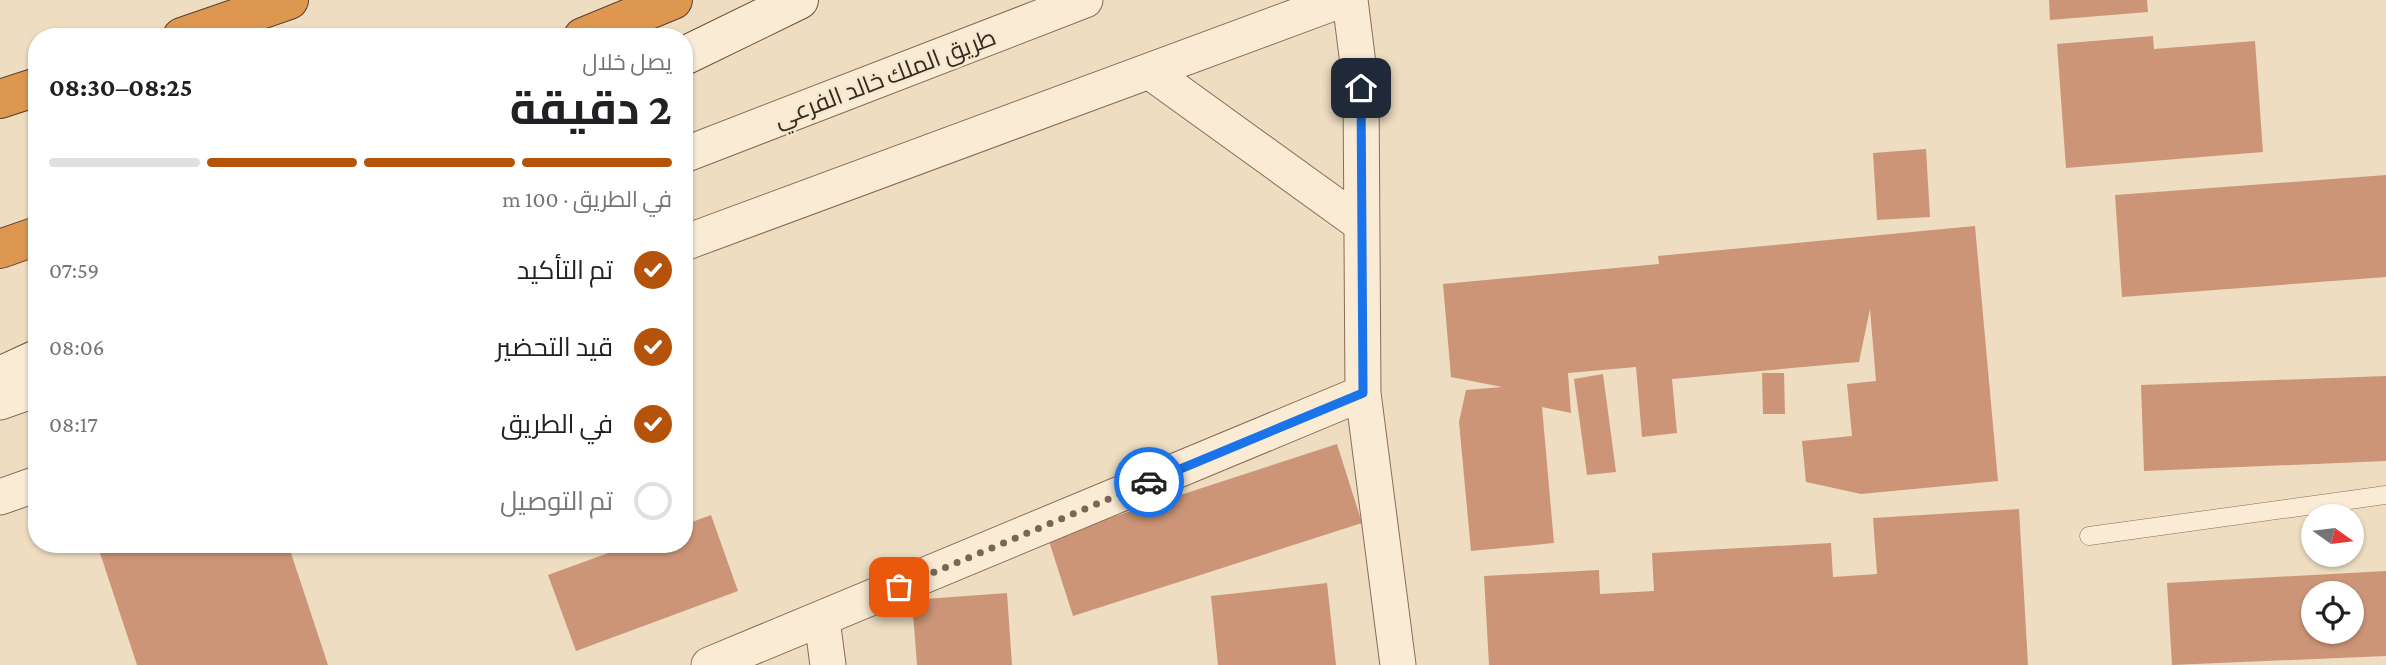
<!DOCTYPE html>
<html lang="ar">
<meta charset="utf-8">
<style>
:root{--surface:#fff;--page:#f2f2f2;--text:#202124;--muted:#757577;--line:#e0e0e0;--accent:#b45309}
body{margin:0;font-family:"Crimson Pro",Cairo,serif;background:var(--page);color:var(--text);direction:rtl;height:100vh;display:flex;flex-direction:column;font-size:26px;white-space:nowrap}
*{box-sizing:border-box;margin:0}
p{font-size:23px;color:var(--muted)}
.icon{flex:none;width:38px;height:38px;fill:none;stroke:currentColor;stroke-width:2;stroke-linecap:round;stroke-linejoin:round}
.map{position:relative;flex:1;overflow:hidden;direction:ltr}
.drawer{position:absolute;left:28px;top:28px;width:665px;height:525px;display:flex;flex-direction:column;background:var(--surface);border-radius:28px;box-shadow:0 2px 5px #0004;direction:rtl}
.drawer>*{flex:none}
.needle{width:46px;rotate:104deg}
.tools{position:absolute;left:2301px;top:504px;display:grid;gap:14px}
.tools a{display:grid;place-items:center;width:63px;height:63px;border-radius:50%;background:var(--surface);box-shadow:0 2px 5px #0004;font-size:35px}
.pin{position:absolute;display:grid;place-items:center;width:60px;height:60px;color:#fff;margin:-30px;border-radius:14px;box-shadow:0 4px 10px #0006}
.courier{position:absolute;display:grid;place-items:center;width:70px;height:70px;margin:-35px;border:5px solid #1a73e8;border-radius:50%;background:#fff;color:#222;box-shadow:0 2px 9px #0007}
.summary em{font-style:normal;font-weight:700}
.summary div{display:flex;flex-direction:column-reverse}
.summary{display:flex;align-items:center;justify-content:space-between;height:119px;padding:0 21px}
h1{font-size:46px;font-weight:700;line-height:52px}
.bar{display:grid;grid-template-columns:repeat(4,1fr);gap:10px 7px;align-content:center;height:84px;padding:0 21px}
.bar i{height:9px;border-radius:5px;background:var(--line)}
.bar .on{background:var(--accent)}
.bar p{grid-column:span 4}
ol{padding:0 21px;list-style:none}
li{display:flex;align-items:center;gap:21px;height:77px}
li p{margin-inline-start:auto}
li .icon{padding:7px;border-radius:50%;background:var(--accent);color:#fff;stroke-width:4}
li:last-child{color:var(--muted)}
li i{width:38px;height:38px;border:4px solid var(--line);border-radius:50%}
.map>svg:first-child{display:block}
.building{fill:#cc9577;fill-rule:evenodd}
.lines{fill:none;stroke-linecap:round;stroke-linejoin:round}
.service-casing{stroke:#876e59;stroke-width:19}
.minor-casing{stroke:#876e59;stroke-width:37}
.secondary-casing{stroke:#694f3c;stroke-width:40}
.motorway-casing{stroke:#553d2d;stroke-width:40}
.service{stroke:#f9ebd4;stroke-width:18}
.minor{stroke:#f9ebd4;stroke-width:35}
.secondary{stroke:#f9ebd4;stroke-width:38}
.motorway{stroke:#de9751;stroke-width:38}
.done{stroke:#776756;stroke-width:7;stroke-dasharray:0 12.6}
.route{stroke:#1a73e8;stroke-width:9}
.labels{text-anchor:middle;stroke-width:5;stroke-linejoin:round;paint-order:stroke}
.street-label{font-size:24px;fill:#37281d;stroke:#f5e8d0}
</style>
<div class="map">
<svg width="2386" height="665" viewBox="0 0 2386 665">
<rect width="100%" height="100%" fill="#eeddc1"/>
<path class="building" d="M2049,0H2147L2148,12L2050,20Z
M2153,36L2154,49L2255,41L2263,152L2066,168L2057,44Z
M1926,149L1930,217L1877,220L1873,153Z
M2386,175V277L2122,297L2115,195Z
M1975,226L1998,481L1861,494L1806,482L1802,441L1852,436L1847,384L1876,381L1870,309L1859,362L1672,379L1677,433L1642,437L1636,367L1568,373L1571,413L1542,407L1554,543L1471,551L1459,422L1466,390L1502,387L1451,377L1443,284L1659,264L1658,256Z
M1762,373H1784L1785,414H1763Z
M1603,374L1616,472L1587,475L1574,379Z
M2386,376V461L2144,471L2141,385Z
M1337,444L1362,523L1073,616L1048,538Z
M2019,509L2028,665H1489L1484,576L1599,570L1600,594L1654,591L1652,553L1831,543L1833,577L1877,574L1873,518Z
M711,515L738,591L576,651L548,575L633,544H684V525Z
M97,544H288L328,665H137Z
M2386,571V656L2172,665L2167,583ZM2314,593H2352V632H2314Z
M1327,583L1336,665H1218L1211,596Z
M1007,593L1012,665H917L912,600Z"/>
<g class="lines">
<defs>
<path id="service" d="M2089,536L2386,495"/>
<path id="minor" d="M1350,0L1361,88L1363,393L1398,665
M1149,71L1361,224
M684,155L1085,0
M684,243L1341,0
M0,402L37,389
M0,497L37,484
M822,620L828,665
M709,665L1363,393"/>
<path id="secondary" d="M684,56L799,0
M0,376L37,359"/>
<path id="motorway" d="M182,37L289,0
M583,37L673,0
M0,99L37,87
M0,249L37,236"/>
</defs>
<use href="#service" class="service-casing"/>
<use href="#minor" class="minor-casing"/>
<use href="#secondary" class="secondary-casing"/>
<use href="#motorway" class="motorway-casing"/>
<use href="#service" class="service"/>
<use href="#minor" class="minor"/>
<use href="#secondary" class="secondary"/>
<use href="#motorway" class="motorway"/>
</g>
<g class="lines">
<path class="done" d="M899,587L1149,482"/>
<path class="route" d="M1149,482L1363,393L1361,88"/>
</g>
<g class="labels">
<g class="street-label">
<text transform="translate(885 78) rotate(-21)" y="8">طريق الملك خالد الفرعي</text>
</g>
</g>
</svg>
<div class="tools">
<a><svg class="needle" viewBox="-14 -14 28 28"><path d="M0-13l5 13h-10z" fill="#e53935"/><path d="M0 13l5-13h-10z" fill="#757577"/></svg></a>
<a><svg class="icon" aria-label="locate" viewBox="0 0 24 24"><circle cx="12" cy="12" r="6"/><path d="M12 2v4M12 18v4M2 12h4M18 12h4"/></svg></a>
</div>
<div class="pin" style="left:899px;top:587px;background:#ea580c"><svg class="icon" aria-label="bag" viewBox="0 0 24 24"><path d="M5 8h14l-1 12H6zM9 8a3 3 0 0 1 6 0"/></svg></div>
<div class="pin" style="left:1361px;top:88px;background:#1f2937"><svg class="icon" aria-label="home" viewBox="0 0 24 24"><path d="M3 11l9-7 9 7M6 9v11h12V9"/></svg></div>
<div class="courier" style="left:1149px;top:482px"><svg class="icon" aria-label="car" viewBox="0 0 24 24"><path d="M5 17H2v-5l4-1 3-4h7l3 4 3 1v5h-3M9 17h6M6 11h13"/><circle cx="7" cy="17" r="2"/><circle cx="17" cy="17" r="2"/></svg></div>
<section class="drawer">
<div class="summary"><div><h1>2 دقيقة</h1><p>يصل خلال</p></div><em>08:25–08:30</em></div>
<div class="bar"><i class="on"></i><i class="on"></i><i class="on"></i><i></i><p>في الطريق · 100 m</p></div>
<ol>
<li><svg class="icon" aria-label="check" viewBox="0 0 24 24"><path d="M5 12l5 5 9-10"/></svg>تم التأكيد<p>07:59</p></li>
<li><svg class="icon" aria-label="check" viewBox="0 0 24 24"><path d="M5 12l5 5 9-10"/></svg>قيد التحضير<p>08:06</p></li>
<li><svg class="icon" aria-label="check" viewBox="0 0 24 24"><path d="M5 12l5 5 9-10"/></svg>في الطريق<p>08:17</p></li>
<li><i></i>تم التوصيل</li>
</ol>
</section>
</div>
